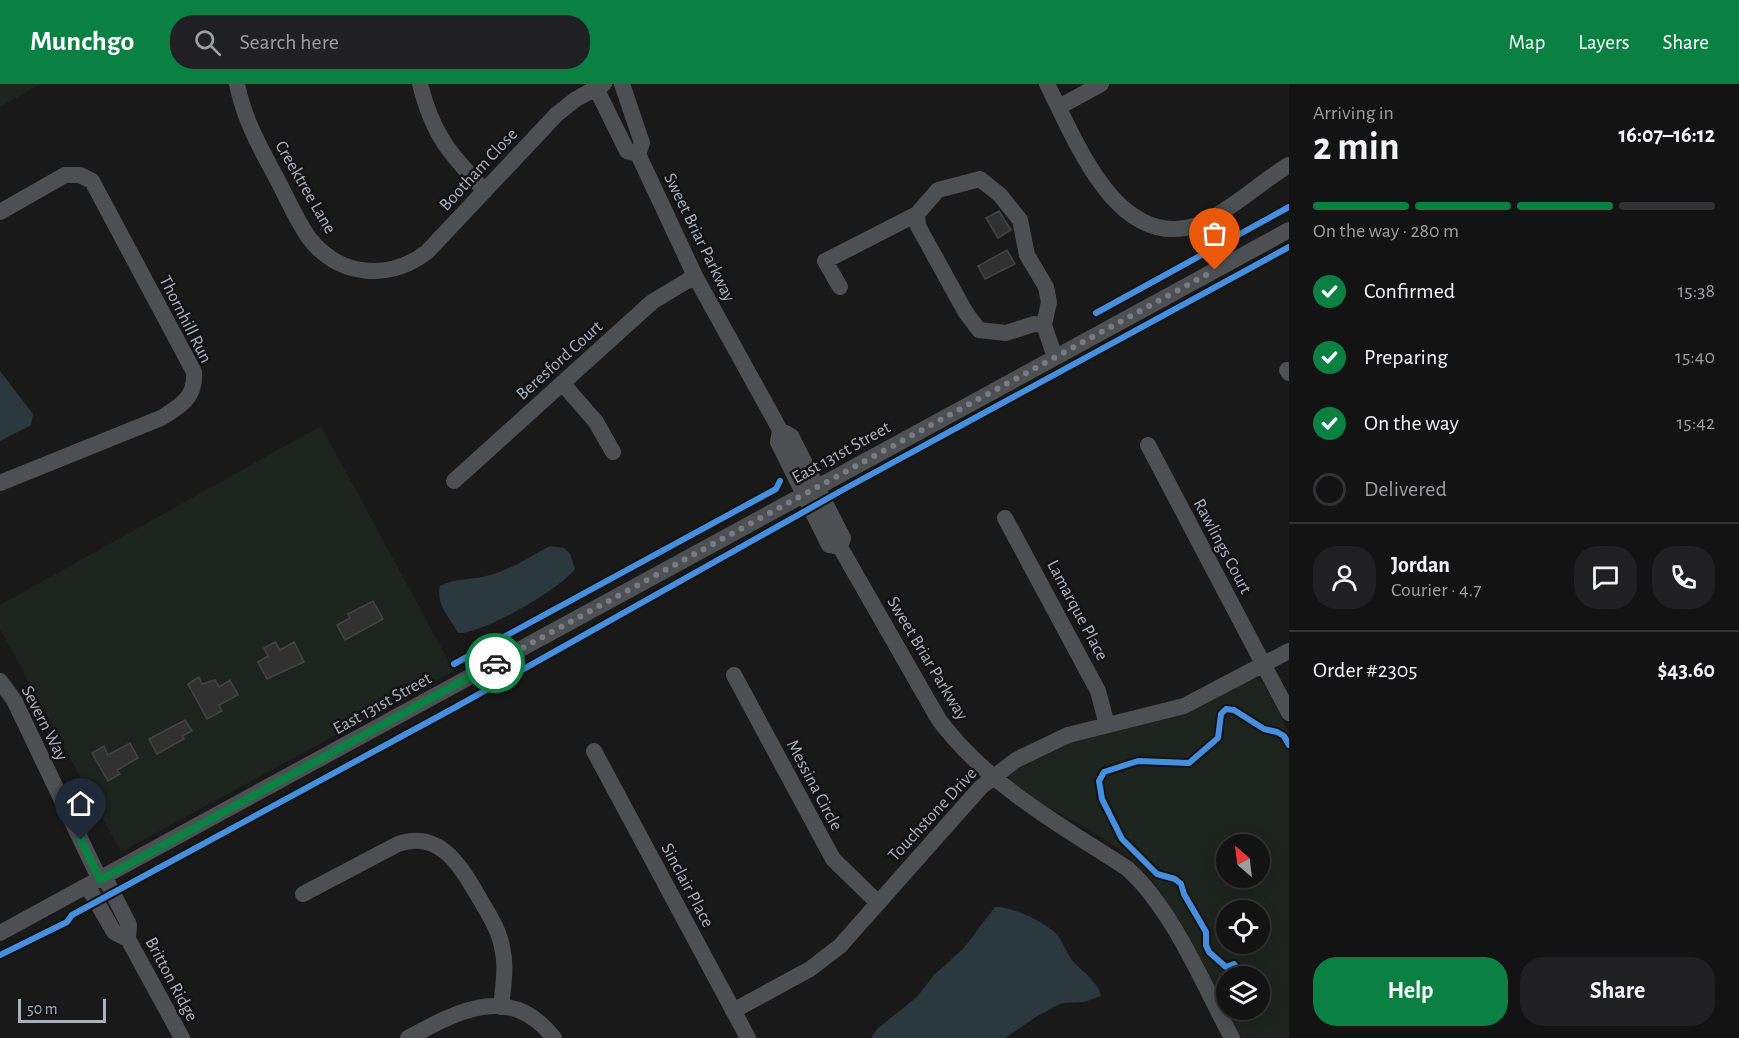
<!DOCTYPE html>
<meta charset="utf-8">
<style>
:root{--surface:#131314;--page:#202022;--text:#f1f3f6;--muted:#9d9ea0;--line:#323234;--accent:#0b8043}
body{margin:0;font-family:"Alegreya Sans",sans-serif;background:var(--page);color:var(--text);height:100vh;display:flex;flex-direction:column;font-size:22px;white-space:nowrap}
*{box-sizing:border-box;margin:0}
p{font-size:20px;color:var(--muted)}
.icon{flex:none;width:33px;height:33px;fill:none;stroke:currentColor;stroke-width:2;stroke-linecap:round;stroke-linejoin:round}
.map{position:relative;flex:1;overflow:hidden}
.side{display:flex;flex-direction:column;background:var(--surface);width:450px}
.side>*{flex:none}
.needle{width:39px;rotate:332deg}
.buttons{position:absolute;left:1216px;top:750px;display:grid;gap:12px}
.buttons a{display:grid;place-items:center;width:54px;height:54px;border-radius:50%;background:var(--surface);box-shadow:0 3px 15px #0003,0 0 0 2px var(--line);font-size:30px}
.scale{position:absolute;left:18px;bottom:15px;width:88px;box-sizing:border-box;padding-left:6px;border:3px solid #a9b2bc;border-top:0;font-size:16px;line-height:21px;white-space:nowrap;color:#a9b2bc;-webkit-text-stroke:4px #131316;paint-order:stroke}
.pin{position:absolute;display:grid;place-items:center;width:51px;height:51px;color:#fff;margin:-62px -26px;border-radius:50% 50% 50% 0;rotate:-45deg;box-shadow:0 0 6px #0007}
.pin .icon{rotate:45deg}
.courier{position:absolute;display:grid;place-items:center;width:60px;height:60px;margin:-30px;border:4px solid #0b8043;border-radius:50%;background:#fff;color:#222;box-shadow:0 2px 8px #0007}
.headline em{font-style:normal;font-weight:700}
.headline div{display:flex;flex-direction:column-reverse}
.headline{display:flex;align-items:center;justify-content:space-between;height:102px;padding:0 24px}
h1{font-size:39px;font-weight:700;line-height:45px}
.bar{display:grid;grid-template-columns:repeat(4,1fr);gap:9px 6px;align-content:center;height:72px;padding:0 24px}
.bar i{height:8px;border-radius:4px;background:var(--line)}
.bar .current{background:var(--accent)}
.bar p{grid-column:span 4}
.line{display:flex;align-items:center;gap:15px;padding:0 24px;border-top:2px solid var(--line)}
.line div{flex:1}
.round{display:grid;place-items:center;flex:none;width:63px;height:63px;border-radius:24px;background:var(--page)}
ol{padding:0 24px;list-style:none}
li{display:flex;align-items:center;gap:18px;height:66px}
li p{margin-inline-start:auto}
li .icon{padding:6px;border-radius:50%;background:var(--accent);color:#fff;stroke-width:4}
li:last-child{color:var(--muted)}
li i{width:33px;height:33px;border:3px solid var(--line);border-radius:50%}
.action{display:flex;gap:12px;margin-top:auto;padding:12px 24px}
.action a{flex:1;height:69px;border-radius:24px;background:var(--accent);color:#fff;font-size:24px;font-weight:700;line-height:69px;text-align:center}
.action a+a{background:var(--page);color:var(--text)}
header{display:flex;align-items:center;gap:36px;box-sizing:border-box;height:84px;padding:0 30px;background:var(--accent);color:#fff}
header strong{font-size:28px}
nav{display:flex;gap:33px;margin-inline-start:auto;font-size:21px}
.search{width:420px;height:54px;background:var(--page);display:flex;align-items:center;gap:15px;box-sizing:border-box;padding:0 21px;border-radius:24px;color:var(--muted);font-size:22px}
main{display:flex;flex:1;min-height:0}
.map>svg:first-child{display:block}
.green{fill:#1d241d;fill-rule:evenodd}
.water{fill:#2b383d}
.building{fill:#313132;stroke:#424446;stroke-width:1.5}
.lines{fill:none;stroke-linecap:round;stroke-linejoin:round}
.minor{stroke:#4d5053;stroke-width:16}
.cycleway-casing{stroke:#131316;stroke-width:10}
.cycleway{stroke:#468fdf;stroke-width:6}
.done{stroke:#777c83;stroke-width:6;stroke-dasharray:0 10.8}
.route{stroke:#0b8043;stroke-width:8}
.labels{text-anchor:middle;stroke-width:5;stroke-linejoin:round;paint-order:stroke}
.street-label{font-size:18px;fill:#a9b2bc;stroke:#131316}
</style>
<header>
<strong>Munchgo</strong>
<div class="search"><svg class="icon" aria-label="search" viewBox="0 0 24 24"><circle cx="10" cy="10" r="6"/><path d="M15 15l6 6"/></svg>Search here</div>
<nav><a>Map</a><a>Layers</a><a>Share</a></nav>
</header>
<main>
<div class="map">
<svg width="1289" height="954" viewBox="0 0 1289 954">
<rect width="100%" height="100%" fill="#19191a"/>
<path class="green" d="M0,0H41L0,23Z
M321,342L454,587L121,768L0,545V521Z
M1256,594L1264,600L1289,649V954H1241C1212,900 1177,814 1131,775C1097,746 1054,728 1016,706L1011,701L1008,691L1014,684L1082,652ZM1227,760H1260V794H1227ZM1227,826H1260V860H1227ZM1227,892H1260V926H1227Z"/>
<path class="water" d="M0,287L33,330L31,341L0,357Z
M550,462L564,464L570,470L575,485C560,505 483,550 458,549C450,533 436,522 440,502C455,494 474,496 490,491C512,485 531,472 550,462Z
M995,823C1011,822 1048,839 1058,852C1063,859 1067,869 1072,876C1081,887 1098,897 1101,912L1084,918L1062,919L1039,931L1005,954H871L877,945L917,913L934,891L963,865Z"/>
<path class="building" d="M999,127L1011,146L998,154L986,134Z
M1007,166L1015,180L985,195L978,182Z
M373,517L383,535L345,556L337,541L350,534L348,530Z
M275,558L280,566L294,558L304,578L267,595L258,578L268,572L264,564Z
M199,593L202,600L215,596L219,603L230,596L238,611L219,621L222,627L207,635L188,600Z
M185,636L192,647L182,652L184,655L157,670L149,655Z
M130,659L138,674L117,686L120,690L108,697L92,669L104,662L108,671Z"/>
<g class="lines">
<path class="minor" d="M237,0C244,36 261,65 278,97C288,116 297,137 309,154C339,193 389,197 427,168L557,30L576,15L604,0
M420,0C433,51 449,69 485,107
M594,0L627,67L638,70
M622,0L642,59L638,70L695,192L780,346L791,352L843,454L840,463
M1047,0C1075,54 1116,168 1197,141C1225,131 1262,97 1289,81
M1059,23L1101,0
M0,128L65,91H80L92,97L194,288C196,313 181,322 161,334L0,399
M840,203L825,177L917,130
M1044,241L1034,240L1006,249L979,246L966,229L918,142L917,130L938,106L980,95L1000,111L1020,136L1027,171L1046,203L1049,218L1044,241L1055,273
M1287,286L1289,289
M562,299L596,338L613,368
M780,346L778,358L829,461L840,463L939,636C990,703 1059,740 1128,785C1173,826 1203,900 1232,954
M1148,361L1289,629
M454,397L652,218L695,192
M1005,434L1098,607L1107,641
M734,591L833,775L878,819
M0,597L14,616L100,796
M594,667L748,954
M105,794L129,841L128,855L182,954
M88,803L114,848L128,855
M303,810L398,760C442,745 462,785 481,817C489,831 499,846 502,863C507,883 503,903 501,923
M0,849L1289,146
M733,927L810,885L840,862L981,703L1016,676L1068,651L1184,622L1289,567
M408,954C458,927 510,898 554,954"/>
<defs>
<path id="cycleway" d="M1096,229L1289,123
M454,580L776,405L780,397
M0,871L67,838L72,831L454,624L848,403L1289,163
M1243,892L1234,880L1226,883L1209,868L1206,861V848L1184,810L1181,800L1175,795L1157,790L1122,755L1102,715L1099,697L1104,688L1138,677L1189,679L1218,654L1221,630L1226,625L1234,626L1264,645L1277,648L1284,652L1289,661"/>
</defs>
<use href="#cycleway" class="cycleway-casing"/>
<use href="#cycleway" class="cycleway"/>
</g>
<g class="lines">
<path class="done" d="M495,579L1215,186"/>
<path class="route" d="M81,756L100,796L495,579"/>
</g>
<g class="labels">
<g class="street-label">
<text transform="translate(478 85) rotate(-47)" y="6">Bootham Close</text>
<text transform="translate(306 103) rotate(60)" y="6">Creektree Lane</text>
<text transform="translate(700 153) rotate(64)" y="6">Sweet Briar Parkway</text>
<text transform="translate(186 235) rotate(63)" y="6">Thornhill Run</text>
<text transform="translate(559 276) rotate(-42)" y="6">Beresford Court</text>
<text transform="translate(841 368) rotate(-29)" y="6">East 131st Street</text>
<text transform="translate(1223 462) rotate(62)" y="6">Rawlings Court</text>
<text transform="translate(1078 526) rotate(62)" y="6">Lamarque Place</text>
<text transform="translate(928 574) rotate(59)" y="6">Sweet Briar Parkway</text>
<text transform="translate(382 619) rotate(-29)" y="6">East 131st Street</text>
<text transform="translate(45 639) rotate(63)" y="6">Severn Way</text>
<text transform="translate(815 701) rotate(62)" y="6">Messina Circle</text>
<text transform="translate(932 730) rotate(-47)" y="6">Touchstone Drive</text>
<text transform="translate(688 801) rotate(62)" y="6">Sinclair Place</text>
<text transform="translate(172 895) rotate(62)" y="6">Britton Ridge</text>
</g>
</g>
</svg>
<div class="buttons">
<a><svg class="needle" viewBox="-14 -14 28 28"><path d="M0-13l5 13h-10z" fill="#e53935"/><path d="M0 13l5-13h-10z" fill="#9d9ea0"/></svg></a>
<a><svg class="icon" aria-label="locate" viewBox="0 0 24 24"><circle cx="12" cy="12" r="6"/><path d="M12 2v4M12 18v4M2 12h4M18 12h4"/></svg></a>
<a><svg class="icon" aria-label="layers" viewBox="0 0 24 24"><path d="M12 4l9 5-9 5-9-5zM3 14l9 5 9-5"/></svg></a>
</div>
<div class="scale">50 m</div>
<div class="pin" style="left:1215px;top:186px;background:#ea580c"><svg class="icon" aria-label="bag" viewBox="0 0 24 24"><path d="M5 8h14l-1 12H6zM9 8a3 3 0 0 1 6 0"/></svg></div>
<div class="pin" style="left:81px;top:756px;background:#1f2937"><svg class="icon" aria-label="home" viewBox="0 0 24 24"><path d="M3 11l9-7 9 7M6 9v11h12V9"/></svg></div>
<div class="courier" style="left:495px;top:579px"><svg class="icon" aria-label="car" viewBox="0 0 24 24"><path d="M5 17H2v-5l4-1 3-4h7l3 4 3 1v5h-3M9 17h6M6 11h13"/><circle cx="7" cy="17" r="2"/><circle cx="17" cy="17" r="2"/></svg></div>
</div>
<section class="side">
<div class="headline"><div><h1>2 min</h1><p>Arriving in</p></div><em>16:07–16:12</em></div>
<div class="bar"><i class="current"></i><i class="current"></i><i class="current"></i><i></i><p>On the way · 280 m</p></div>
<ol>
<li><svg class="icon" aria-label="check" viewBox="0 0 24 24"><path d="M5 12l5 5 9-10"/></svg>Confirmed<p>15:38</p></li>
<li><svg class="icon" aria-label="check" viewBox="0 0 24 24"><path d="M5 12l5 5 9-10"/></svg>Preparing<p>15:40</p></li>
<li><svg class="icon" aria-label="check" viewBox="0 0 24 24"><path d="M5 12l5 5 9-10"/></svg>On the way<p>15:42</p></li>
<li><i></i>Delivered</li>
</ol>
<div class="line" style="height:108px"><a class="round"><svg class="icon" aria-label="person" viewBox="0 0 24 24"><circle cx="12" cy="8" r="4"/><path d="M4 21q1-7 8-7t8 7"/></svg></a><div><b>Jordan</b><p>Courier · 4.7</p></div><a class="round"><svg class="icon" aria-label="chat" viewBox="0 0 24 24"><path d="M4 5h16v11H9l-5 4z"/></svg></a><a class="round"><svg class="icon" aria-label="phone" viewBox="0 0 24 24"><path d="M5 4h4l2 5-3 2q2 4 5 5l2-3 5 2v4C11 20 4 13 5 4z"/></svg></a></div>
<div class="line" style="height:78px"><div>Order #2305</div><b>$43.60</b></div>
<div class="action"><a>Help</a><a>Share</a></div>
</section>
</main>
